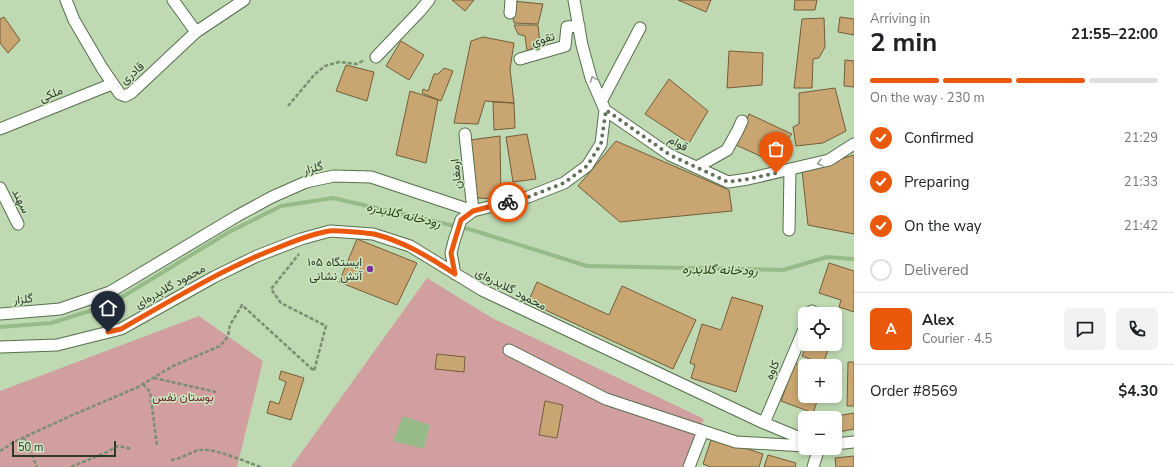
<!DOCTYPE html>
<meta charset="utf-8">
<style>
:root{--surface:#fff;--page:#f2f2f2;--text:#202124;--muted:#757577;--line:#e0e0e0;--accent:#ea580c}
body{margin:0;font-family:"Nunito Sans",Vazirmatn,sans-serif;background:var(--page);color:var(--text);height:100vh;display:flex;flex-direction:column;font-size:15px;white-space:nowrap}
*{box-sizing:border-box;margin:0}
p{font-size:13px;color:var(--muted)}
.icon{flex:none;width:22px;height:22px;fill:none;stroke:currentColor;stroke-width:2;stroke-linecap:round;stroke-linejoin:round}
.map{position:relative;flex:1;overflow:hidden}
.panel{display:flex;flex-direction:column;background:var(--surface);width:320px}
.panel>*{flex:none}
.tools{position:absolute;left:798px;top:307px;display:grid;gap:8px}
.tools a{display:grid;place-items:center;width:44px;height:44px;border-radius:6px;background:var(--surface);box-shadow:0 2px 6px #0003;font-size:20px}
.scale{position:absolute;left:12px;bottom:10px;width:104px;box-sizing:border-box;padding-left:4px;border:2px solid #303a2b;border-top:0;font-size:11px;line-height:14px;white-space:nowrap;color:#303a2b;-webkit-text-stroke:3px #cbe6c0;paint-order:stroke}
.pin{position:absolute;display:grid;place-items:center;width:34px;height:34px;color:#fff;margin:-41px -17px;border-radius:50% 50% 50% 0;rotate:-45deg;box-shadow:0 0 4px #0007}
.pin .icon{rotate:45deg}
.courier{position:absolute;display:grid;place-items:center;width:40px;height:40px;margin:-20px;border:3px solid #ea580c;border-radius:50%;background:#fff;color:#222;box-shadow:0 1px 5px #0007}
.headline em{font-style:normal;font-weight:700}
.headline div{display:flex;flex-direction:column-reverse}
.headline{display:flex;align-items:center;justify-content:space-between;height:68px;padding:0 16px}
h1{font-size:26px;font-weight:700;line-height:30px}
.bar{display:grid;grid-template-columns:repeat(4,1fr);gap:6px 4px;align-content:center;height:48px;padding:0 16px}
.bar i{height:5px;border-radius:3px;background:var(--line)}
.bar .active{background:var(--accent)}
.bar p{grid-column:span 4}
.line{display:flex;align-items:center;gap:10px;padding:0 16px;border-top:1px solid var(--line)}
.line div{flex:1}
.round{display:grid;place-items:center;flex:none;width:42px;height:42px;border-radius:6px;background:var(--page)}
ol{padding:0 16px;list-style:none}
li{display:flex;align-items:center;gap:12px;height:44px}
li p{margin-inline-start:auto}
li .icon{padding:4px;border-radius:50%;background:var(--accent);color:#fff;stroke-width:4}
li:last-child{color:var(--muted)}
li i{width:22px;height:22px;border:2px solid var(--line);border-radius:50%}
main{display:flex;flex:1;min-height:0}
.map>svg:first-child{display:block}
.green{fill:#d29fa1}
.water{fill:#97bb88}
.lines{fill:none;stroke-linecap:round;stroke-linejoin:round}
.stream{stroke:#97bb88;stroke-width:4}
.building{fill:#c9a571;stroke:#745d3a}
.minor-casing{stroke:#576f4d;stroke-width:13}
.path{stroke:#7b8e73;stroke-width:2.5;stroke-dasharray:4 2;stroke-linecap:butt}
.minor{stroke:#fff;stroke-width:11}
.oneway{stroke:#989c95}
.done{stroke:#62725b;stroke-width:4;stroke-dasharray:0 7.2}
.route{stroke:#ea580c;stroke-width:5}
.poi-dot{fill:#7e2b9a;stroke:#cbe6c0;stroke-width:1.5}
.labels{text-anchor:middle;stroke-width:3;stroke-linejoin:round;paint-order:stroke}
.street-label{font-size:12px;fill:#303a2b;stroke:#cbe6c0}
.poi-label{font-size:12px;fill:#303a2b;stroke:#cbe6c0;text-anchor:end}
.park-label{font-size:12px;fill:#73242e;stroke:#cbe6c0}
.water-label{font-size:13px;font-style:italic;fill:#23440f;stroke:#cbe6c0}
</style>
<main>
<div class="map">
<svg width="854" height="467" viewBox="0 0 854 467">
<rect width="100%" height="100%" fill="#bfd9b3"/>
<path class="green" d="M427,278L492,318L704,419L684,467H291Z
M199,316L263,361L237,467H0V391Z"/>
<path class="water" d="M403,416L430,425L424,449L393,441Z"/>
<g class="lines">
<path class="stream" d="M0,327L51,323L109,305L229,232L281,206L333,198L472,230L587,266L783,270L827,257L854,259"/>
</g>
<path class="building" d="M452,0H474L465,11Z
M678,0H711L706,12Z
M795,0H817L815,10H794Z
M512,1L543,4L538,24L514,23Z
M4,17L20,40L8,53L0,43V19Z
M840,17L854,19V35L838,32Z
M824,18L825,47L819,58L813,59L812,88H794L802,19Z
M514,25H538L540,44L527,51L525,36L518,34Z
M483,37L514,43L510,69L514,103L485,101L478,124L454,123L471,41Z
M401,41L424,55L409,80L386,66Z
M729,51L763,53L762,85L727,88Z
M845,60L854,61V87L844,86Z
M346,65L374,72L367,101L336,91Z
M444,68L453,71L441,101L422,93L423,89L428,91L434,74H438Z
M669,79L708,111L689,143L645,114Z
M835,88L846,131L823,143L796,146L793,127L799,124V93Z
M410,91L438,100L426,163L396,155Z
M493,102L514,103L515,128L494,130Z
M749,114L792,134L769,160L736,145Z
M527,134L536,179L513,182L506,137Z
M500,136L501,199L476,198L470,140Z
M616,141L729,190L732,211L620,222L578,186Z
M854,155V234L808,225L802,170Z
M357,239L417,263L397,305L339,282Z
M829,263L854,271V312L839,307L841,300L819,293Z
M537,282L609,315L622,286L696,320L673,369L528,302Z
M732,297L763,306L736,392L691,378L695,365L690,363L702,324L721,330Z
M807,344H830L823,364L802,356Z
M437,354L465,357L464,372L435,369Z
M848,362H854V406H847Z
M795,363L805,367V396H819L813,413L781,401Z
M281,371L304,378L291,420L267,413L270,401L279,404L286,382L279,379Z
M545,401L563,405L557,438L539,435Z
M854,413V429L839,432L837,416Z
M712,437L763,454L759,467H711L703,464Z
M768,455L796,463L795,467H764Z
M854,456V467H836L835,458Z"/>
<g class="lines">
<defs>
<path id="minor" d="M66,0L74,20L102,68L120,94L125,96L131,93L196,32L244,0
M173,0L196,32
M574,0L582,45L591,78L605,110L670,155L728,182L748,179L829,160L854,144
M510,13L511,0
M376,57L420,11L429,0
M520,59L565,46L567,27L579,26
M602,100L640,28
M0,129L112,84
M465,134L473,211
M697,167L727,150L738,130L742,121
M0,188L18,224
M789,230L790,170
M455,274L451,253L454,241L461,220L473,211
M0,314L60,309L110,292L237,216L272,197L306,182L334,176L371,177L473,211L528,197L564,183L587,166L601,144L605,110
M811,314L812,311
M0,347L57,345L121,329L214,277L257,256L301,239L330,231L373,234L410,246L482,290L764,423L805,440
M509,350L606,399L736,442L805,446
M764,423L805,327
M835,444L854,442
M689,467L703,431
M813,467L819,448"/>
</defs>
<use href="#minor" class="minor-casing"/>
<path class="path" d="M288,106L315,74L325,66L339,62L356,64L365,60
M154,378L216,392
M143,384L150,392L157,446
M24,438L37,467
M0,451L14,442L68,417L136,388L173,366L220,346L228,336L230,325L242,305L314,371L326,326L281,303L271,289L299,254
M171,460C181,459 193,451 200,450C215,448 246,462 261,467
M71,467L107,452L118,446L132,449"/>
<use href="#minor" class="minor"/>
</g>
<defs><path id="oneway-chevron" d="M-2-3.5L2.5 0L-2 3.5" fill="none" stroke-width="1.6" stroke-linecap="round" stroke-linejoin="round"/></defs>
<g class="oneway">
<use href="#oneway-chevron" transform="translate(593 79) rotate(-111)"/>
<use href="#oneway-chevron" transform="translate(820 163) rotate(165)"/>
</g>
<g class="lines">
<path class="done" d="M508,202L528,197L564,183L587,166L601,144L606,110L670,155L728,182L748,179L776,173"/>
<path class="route" d="M108,332L121,329C172,300 222,269 277,248C294,241 311,234 329,231C336,230 366,233 374,234C405,242 429,257 455,274L451,253L461,220L473,211L508,202"/>
</g>
<circle class="poi-dot" cx="370" cy="269" r="4"/>
<g class="labels">
<g class="street-label">
<text transform="translate(543 39) rotate(-16)" y="4">تقوي</text>
<text transform="translate(132 73) rotate(-40)" y="4">قادری</text>
<text transform="translate(51 94) rotate(-22)" y="4">ملکی</text>
<text transform="translate(678 143) rotate(29)" y="4">قوام</text>
<text transform="translate(313 168) rotate(-14)" y="4">گلزار</text>
<text transform="translate(456 174) rotate(-96)" y="4">ارمغان</text>
<text transform="translate(21 201) rotate(64)" y="4">سهند</text>
<text transform="translate(170 286) rotate(-29)" y="4">محمود گلابدره‌ای</text>
<text transform="translate(511 289) rotate(27)" y="4">محمود گلابدره‌ای</text>
<text transform="translate(23 299) rotate(-5)" y="4">گلزار</text>
<text transform="translate(772 370) rotate(-67)" y="4">کاوه</text>
</g>
<g class="poi-label">
<text x="362" y="266">ایستگاه ۱۰۵<tspan x="362" dy="14">آتش نشانی</tspan></text>
</g>
<g class="park-label">
<text x="183" y="401">بوستان نفس</text>
</g>
<g class="water-label">
<text transform="translate(404 214) rotate(13)" y="5">رودخانه گلابدره</text>
<text transform="translate(720 269) rotate(1)" y="5">رودخانه گلابدره</text>
</g>
</g>
</svg>
<div class="tools">
<a><svg class="icon" aria-label="locate" viewBox="0 0 24 24"><circle cx="12" cy="12" r="6"/><path d="M12 2v4M12 18v4M2 12h4M18 12h4"/></svg></a>
<a>+</a>
<a>−</a>
</div>
<div class="scale">50 m</div>
<div class="pin" style="left:776px;top:173px;background:#ea580c"><svg class="icon" aria-label="bag" viewBox="0 0 24 24"><path d="M5 8h14l-1 12H6zM9 8a3 3 0 0 1 6 0"/></svg></div>
<div class="pin" style="left:108px;top:332px;background:#1f2937"><svg class="icon" aria-label="home" viewBox="0 0 24 24"><path d="M3 11l9-7 9 7M6 9v11h12V9"/></svg></div>
<div class="courier" style="left:508px;top:202px"><svg class="icon" aria-label="bike" viewBox="0 0 24 24"><circle cx="6" cy="16" r="4"/><circle cx="18" cy="16" r="4"/><path d="M6 16l4-8h5l3 8M10 8l3 8H6M13 5h3"/></svg></div>
</div>
<section class="panel">
<div class="headline"><div><h1>2 min</h1><p>Arriving in</p></div><em>21:55–22:00</em></div>
<div class="bar"><i class="active"></i><i class="active"></i><i class="active"></i><i></i><p>On the way · 230 m</p></div>
<ol>
<li><svg class="icon" aria-label="check" viewBox="0 0 24 24"><path d="M5 12l5 5 9-10"/></svg>Confirmed<p>21:29</p></li>
<li><svg class="icon" aria-label="check" viewBox="0 0 24 24"><path d="M5 12l5 5 9-10"/></svg>Preparing<p>21:33</p></li>
<li><svg class="icon" aria-label="check" viewBox="0 0 24 24"><path d="M5 12l5 5 9-10"/></svg>On the way<p>21:42</p></li>
<li><i></i>Delivered</li>
</ol>
<div class="line" style="height:72px"><b class="round" style="background:var(--accent);color:#fff">A</b><div><b>Alex</b><p>Courier · 4.5</p></div><a class="round"><svg class="icon" aria-label="chat" viewBox="0 0 24 24"><path d="M4 5h16v11H9l-5 4z"/></svg></a><a class="round"><svg class="icon" aria-label="phone" viewBox="0 0 24 24"><path d="M5 4h4l2 5-3 2q2 4 5 5l2-3 5 2v4C11 20 4 13 5 4z"/></svg></a></div>
<div class="line" style="height:52px"><div>Order #8569</div><b>$4.30</b></div>
</section>
</main>
